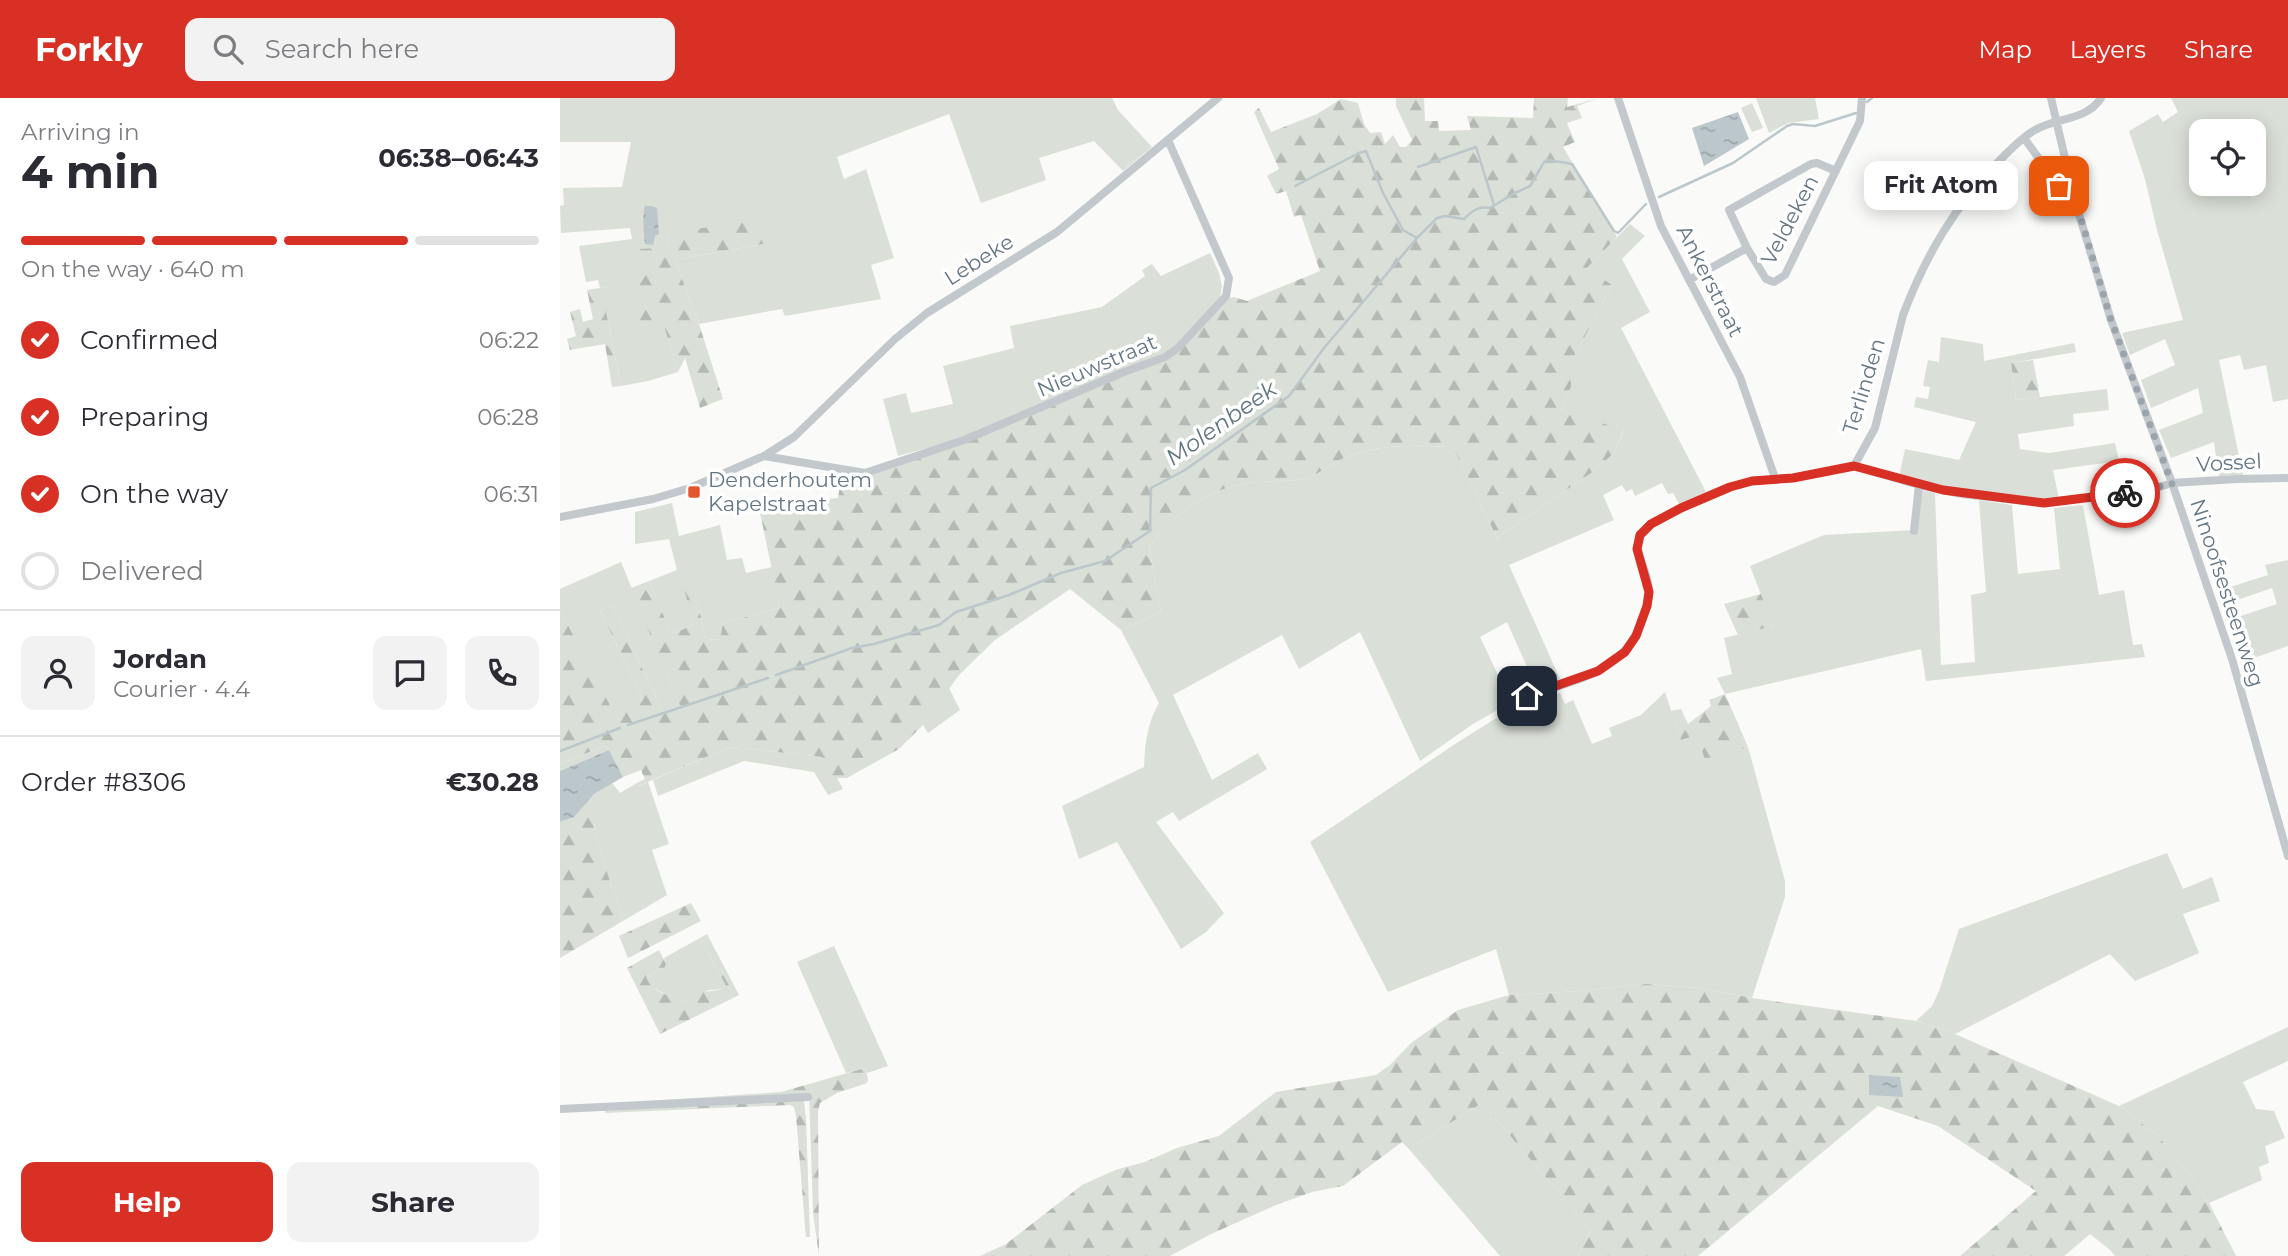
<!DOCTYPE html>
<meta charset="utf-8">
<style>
:root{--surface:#fff;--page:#f2f2f3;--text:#2b2b33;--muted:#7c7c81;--line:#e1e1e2;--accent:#d93025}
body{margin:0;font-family:Montserrat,sans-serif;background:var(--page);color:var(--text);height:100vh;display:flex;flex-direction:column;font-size:26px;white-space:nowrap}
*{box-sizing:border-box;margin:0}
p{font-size:23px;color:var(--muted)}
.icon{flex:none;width:38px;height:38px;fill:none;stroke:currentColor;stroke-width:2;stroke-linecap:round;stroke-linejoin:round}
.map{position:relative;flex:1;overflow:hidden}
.panel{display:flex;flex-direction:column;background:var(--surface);width:560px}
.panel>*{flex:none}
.fabs{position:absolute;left:1629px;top:21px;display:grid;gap:14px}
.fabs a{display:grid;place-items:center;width:77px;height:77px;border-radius:14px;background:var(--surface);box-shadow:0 4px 18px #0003;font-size:35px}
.pin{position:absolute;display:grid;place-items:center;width:60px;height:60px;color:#fff;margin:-30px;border-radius:14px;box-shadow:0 4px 10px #0006}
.courier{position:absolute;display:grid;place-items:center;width:70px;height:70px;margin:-35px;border:5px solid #d93025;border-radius:50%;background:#fff;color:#222;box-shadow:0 2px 9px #0007}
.bubble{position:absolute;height:49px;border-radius:14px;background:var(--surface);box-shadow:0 4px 18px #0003;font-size:23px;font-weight:700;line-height:49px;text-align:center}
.head em{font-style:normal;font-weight:700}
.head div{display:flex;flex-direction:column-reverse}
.head{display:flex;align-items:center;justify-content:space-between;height:119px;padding:0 21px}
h1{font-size:46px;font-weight:700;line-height:52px}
.bar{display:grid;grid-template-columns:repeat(4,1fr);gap:10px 7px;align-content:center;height:84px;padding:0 21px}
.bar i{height:9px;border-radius:5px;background:var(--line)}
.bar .selected{background:var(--accent)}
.bar p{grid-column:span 4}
.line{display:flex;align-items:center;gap:18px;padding:0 21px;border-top:2px solid var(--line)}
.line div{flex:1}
.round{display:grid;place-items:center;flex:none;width:74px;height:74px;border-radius:14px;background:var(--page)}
ol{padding:0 21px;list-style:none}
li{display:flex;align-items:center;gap:21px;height:77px}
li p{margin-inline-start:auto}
li .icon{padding:7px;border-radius:50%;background:var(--accent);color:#fff;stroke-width:4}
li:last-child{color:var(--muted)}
li i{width:38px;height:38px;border:4px solid var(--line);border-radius:50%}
.button{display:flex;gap:14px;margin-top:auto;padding:14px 21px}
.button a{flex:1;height:80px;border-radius:14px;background:var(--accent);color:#fff;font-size:28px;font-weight:700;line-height:80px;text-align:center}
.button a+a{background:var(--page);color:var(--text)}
header{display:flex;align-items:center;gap:42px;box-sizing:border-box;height:98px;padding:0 35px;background:var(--accent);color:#fff}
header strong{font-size:33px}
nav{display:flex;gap:38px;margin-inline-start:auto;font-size:24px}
.search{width:490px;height:63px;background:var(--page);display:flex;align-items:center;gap:18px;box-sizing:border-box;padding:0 24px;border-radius:14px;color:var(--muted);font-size:26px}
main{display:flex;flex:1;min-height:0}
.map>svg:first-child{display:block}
.green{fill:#dadfd7;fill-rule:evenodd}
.forest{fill:url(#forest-firs)}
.water{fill:url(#water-ripples)}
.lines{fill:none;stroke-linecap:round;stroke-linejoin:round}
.stream{stroke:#bbc7cb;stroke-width:2.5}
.minor{stroke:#c3c8cc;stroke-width:8}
.done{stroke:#99a4ac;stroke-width:7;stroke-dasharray:0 12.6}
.route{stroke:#d93025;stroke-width:9}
.poi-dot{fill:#e4572e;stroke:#fff;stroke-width:2.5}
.labels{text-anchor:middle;stroke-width:7;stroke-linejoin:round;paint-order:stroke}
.street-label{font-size:21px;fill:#657683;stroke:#fff}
.poi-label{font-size:21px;fill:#657683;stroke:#fff;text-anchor:start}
.water-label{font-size:23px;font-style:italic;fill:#60757c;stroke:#fff}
</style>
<header>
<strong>Forkly</strong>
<div class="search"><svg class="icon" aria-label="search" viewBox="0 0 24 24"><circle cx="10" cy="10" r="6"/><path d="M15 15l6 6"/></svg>Search here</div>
<nav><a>Map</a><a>Layers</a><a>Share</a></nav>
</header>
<main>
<section class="panel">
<div class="head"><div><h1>4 min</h1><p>Arriving in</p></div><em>06:38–06:43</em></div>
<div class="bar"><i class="selected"></i><i class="selected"></i><i class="selected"></i><i></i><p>On the way · 640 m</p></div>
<ol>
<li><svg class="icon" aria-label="check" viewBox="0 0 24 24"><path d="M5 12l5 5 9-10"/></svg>Confirmed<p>06:22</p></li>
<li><svg class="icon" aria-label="check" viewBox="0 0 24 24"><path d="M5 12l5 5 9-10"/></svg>Preparing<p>06:28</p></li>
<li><svg class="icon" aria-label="check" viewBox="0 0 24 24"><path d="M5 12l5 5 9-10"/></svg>On the way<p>06:31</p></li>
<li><i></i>Delivered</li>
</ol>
<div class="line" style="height:126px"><a class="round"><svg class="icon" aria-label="person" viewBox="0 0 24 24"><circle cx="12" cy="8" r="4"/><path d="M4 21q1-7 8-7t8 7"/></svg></a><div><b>Jordan</b><p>Courier · 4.4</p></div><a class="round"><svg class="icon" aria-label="chat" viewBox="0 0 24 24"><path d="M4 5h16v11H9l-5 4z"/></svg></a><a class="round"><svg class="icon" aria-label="phone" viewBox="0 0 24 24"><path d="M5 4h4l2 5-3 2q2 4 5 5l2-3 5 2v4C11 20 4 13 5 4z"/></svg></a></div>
<div class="line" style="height:91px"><div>Order #8306</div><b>€30.28</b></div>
<div class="button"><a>Help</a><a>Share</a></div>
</section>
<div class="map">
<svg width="1728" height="1158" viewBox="0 0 1728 1158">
<defs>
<pattern id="forest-firs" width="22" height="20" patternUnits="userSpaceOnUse" patternTransform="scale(1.75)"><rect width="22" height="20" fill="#dadfd7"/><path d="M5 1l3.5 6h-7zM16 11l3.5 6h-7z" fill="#b4b9b4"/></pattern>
<pattern id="water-ripples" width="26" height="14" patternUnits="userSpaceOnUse" patternTransform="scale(1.75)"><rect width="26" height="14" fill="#bbc7cb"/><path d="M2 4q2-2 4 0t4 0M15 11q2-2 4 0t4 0" fill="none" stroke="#9ca6aa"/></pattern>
</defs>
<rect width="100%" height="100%" fill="#fafaf8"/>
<path class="green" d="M0,0H552L558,12L592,49L563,73L534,43L479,60L486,82L421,105L389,16L277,59L284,81L306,71L334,160L311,167L321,201L225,218L222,211L139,226L115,162L208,145L107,137L108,150L85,179L69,184L104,228L118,274L88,283L61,288L46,213L52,188L40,190L38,182L26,184L19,148L72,141L70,130L1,135L0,108L4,107L3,90L62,89L71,44H0Z
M1196,0H1255L1259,21L1228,25L1209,35Z
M1611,0H1728V301L1713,304L1706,267L1684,272L1680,257L1659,262L1683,377L1659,378L1654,344L1611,360L1599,332L1643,315L1638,290L1591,310L1581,282L1615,267L1605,241L1570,257L1562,235L1623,222L1597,132L1585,81L1569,33L1598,16L1603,24L1618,14ZM1694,33V86H1642V33Z
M1192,5L1203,30L1192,34L1181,10Z
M1070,126L1085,138L1062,161L1090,214L1061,230L1146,394L1119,406L1113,395L1108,396L1102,385L1075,398L1072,391L1066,394L1062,387L1043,397L1054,422L949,467L1000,581L977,591L947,524L920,539L951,604L913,626L860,663L800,534L739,571L722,537L613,597L652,682L698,655L707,671L619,723L613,714L596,724L664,815L646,834L621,851L557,744L519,761L502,708L584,669C585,646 587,625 599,605L561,532L601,514L589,449C616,414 651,388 696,384C711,383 736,384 749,379C761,375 771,366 782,361C818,345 855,347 893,349L937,440L1034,373L1054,355L1064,333L1000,312L1011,289V265L1052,187L1026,171Z
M650,155L659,175L662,188L660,199L620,246L606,254L390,344L338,358L323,301L346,295L351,315L393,306L383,268L454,250L450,228L542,209L585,178L582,172L592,166L601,178Z
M1381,239L1423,246L1424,263L1514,245L1516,254L1451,265L1456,302L1547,291L1549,312L1513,316L1514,328L1458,336L1460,351L1489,355L1555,345L1559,363L1493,372L1499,401C1445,401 1392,390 1339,379L1345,351L1399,362L1416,324L1354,309L1356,299L1368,301L1370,289L1363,288L1368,262L1379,264Z
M1361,392L1375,395L1381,567L1415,564L1411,497L1426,494L1419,402L1452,407L1458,476L1500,471L1494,410L1523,407L1539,497L1564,492L1573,547L1582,546L1585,559L1366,583L1361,551L1165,596L1157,580L1172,576L1164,540L1213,528L1190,468L1264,437L1355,432Z
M112,405L119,438L160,427L167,462L182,460L186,475L212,469L220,510L163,525L161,542L146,541L133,485H124L133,528L111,535L89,483L117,472L109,441L75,446V414Z
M1728,462V548L1682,564L1669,522L1717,506L1712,490L1663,507L1658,493L1708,477L1705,467Z
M61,464L120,608L103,614L52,507L40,512L83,602L54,616L0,512V491Z
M389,590L400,612L368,635L363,627Z
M1105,594L1121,642L1131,639L1140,647L1145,661L1188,649L1225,783V799L1192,900L1141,890L1086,886L1020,893L949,897L936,851L828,894L750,744L895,646L965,602L968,606L1000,595L1005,606L1013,602L1032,646L1052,638L1049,630L1081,617Z
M44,648L49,652L0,673V666Z
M170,649L263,659L271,680H277L283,691L268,697L254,674L184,663L98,698L93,682Z
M88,684L109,746L92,752L107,797L63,823L34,734L35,727L28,702L34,696L52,685L60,695L77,685L79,688Z
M1607,755L1623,791L1652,779L1660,803L1623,816L1639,855L1575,883L1550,856L1395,936L1356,923L1372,908L1379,893L1399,831Z
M140,840L165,886L164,891L149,892L126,903L112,900L88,887L86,878L104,871L106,866L104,860Z
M274,848L328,968L307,975L305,970L286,975L237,864Z
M1728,929V963L1683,984L1696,1011L1714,1013L1725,1040L1705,1048L1709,1065L1699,1069L1702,1082L1649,1105L1628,1074L1597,1037L1559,1008Z
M922,1005L1031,1132L1018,1158H940L849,1051Z"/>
<path class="forest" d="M836,0H864L865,23H878L879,33L911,32L907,18L973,20L974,0H1008L1007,9L1039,0L1017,8L1022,20L1007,25L1015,44L1003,49L1057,139L1027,170L1052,187L1011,265V289L1000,312L1064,332L1054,355L1034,373L937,440L893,349C855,347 817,345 782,361C771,366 761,375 749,379C736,384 711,383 696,384C651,388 616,414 589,449L601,514L561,532L510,491L435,542L399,577L363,627L339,651L287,680H271L262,659L170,649L78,688L77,685L85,681L81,672L63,679L49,652L44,648L0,666V512L54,615L83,602L40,512L52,507L103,614L120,608L71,490L89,483L111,535L133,528L123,485L133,484L146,541L160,542L163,525L220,510L200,415L246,408L248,416L267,415L268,401L278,400L282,374L305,378L352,361L623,250L666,201L674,199L687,203L760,173L741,117L734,119L726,93L716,96L707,78L719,71L694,14L699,10L711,34L757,16L781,1L798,5L804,26L810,35L821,34L825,46L833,37L840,49H846L852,42L836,8Z
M204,120L208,145L115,162L139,226L163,301L140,310L125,260L118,274L104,228L83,231L69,183L85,179L75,151L108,150L107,136Z
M52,188L58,210L46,213L61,288L52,289L45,246L10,252L7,241L16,238L10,214L20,211L23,224L33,221L27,192Z
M1473,262L1480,299L1456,302L1451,265Z
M1201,496L1213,528L1178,537L1164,506Z
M1165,596L1188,649L1145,662L1140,647L1131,639L1121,642L1111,613L1121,611L1128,626L1151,608L1149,602Z
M28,702L35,717L34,734L63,823L0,860V724L14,719Z
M131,805L141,823L68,860L59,838Z
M147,836L179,897L100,936L67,870L99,852L106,866L104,871L86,878C90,894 111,899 126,903L138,895L164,891L165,886L140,840Z
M1086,886L1141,890L1192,900L1356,923L1395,936L1559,1008L1597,1037L1628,1074L1649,1105L1676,1158H1555L1550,1152L1530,1136L1504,1158H1400L1476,1093L1378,1028L1318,1008L1138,1158H1018L1031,1132L922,1005L849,1051L842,1044L783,1088L752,1094L716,1107L649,1137L610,1158H420L446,1146L522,1087L555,1072L585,1064L617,1050L659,1038L716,994L816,977L830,967L851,945L898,912L949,897L1020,893Z
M305,970L308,981L307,985L277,995L260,1005L258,1013L259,1158L253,1114L249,995L243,996L246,1020L250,1139H246L236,1018L234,1009L230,1007L45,1015V1006L221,994Z"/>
<path class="water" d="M1178,14L1189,41L1144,68L1132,30Z
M85,108H91L97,110L99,136L95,138L93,147L85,146C84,138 82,115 85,108Z
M49,652L63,679L34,696L14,719L0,724V673Z
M1309,977L1340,979L1343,999L1309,997Z"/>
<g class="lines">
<path class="stream" d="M1307,4L1312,0
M858,69L916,49L934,107
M735,88L799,55L806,53L823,95L843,132L857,140
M1099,99L1173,65L1227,28L1233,26L1255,28L1296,15
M216,577L292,550L314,546L379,527L396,514L449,497L501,475L545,463L590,433L591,390L625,372L729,298L764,250L857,140L877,120L885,118L904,121C912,113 918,108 930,110L953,96L970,88L984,64L988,62L1012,66L1054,133L1058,135L1086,106
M68,627L208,580
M0,653L60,630"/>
<path class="minor" d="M1058,0L1101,128L1180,279L1215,380
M1491,0L1515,103L1551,222L1612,385L1672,561L1728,758
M1464,40L1499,88L1511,87
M1187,150L1169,112L1251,66L1257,65L1276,73
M1129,182L1187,150L1206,181L1214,184L1225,177L1300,23L1302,0
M204,358L305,375L404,342L564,274L605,259L618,250L666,198L669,180L608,42
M1294,368L1359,387L1402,396L1484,405L1590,392L1612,385L1677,381L1728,380
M0,419L93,401L130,390L204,358L234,339L335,241L367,215L497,134L658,0
M1354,433L1359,387
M967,598C1014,582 1062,576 1081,525C1085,515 1089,504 1089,493C1089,480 1081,465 1077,451L1080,437L1091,426L1121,410L1170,389L1192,383L1233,380L1294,368L1315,330L1343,217C1366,157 1394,109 1439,63C1450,52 1462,39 1475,32C1498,19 1526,23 1541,0
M0,1011L248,999"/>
</g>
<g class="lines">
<path class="done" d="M1499,88L1511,87L1551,222L1612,386L1565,395"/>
<path class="route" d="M967,598L1038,573L1065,554L1076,538L1087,508L1089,494L1077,451L1080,437L1091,426L1121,410L1170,389L1192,383L1233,380L1294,368L1383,392L1484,405L1565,395"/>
</g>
<rect class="poi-dot" x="127" y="387" width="14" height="14" rx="3.5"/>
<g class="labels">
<g class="street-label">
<text transform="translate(1230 122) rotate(-62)" y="7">Veldeken</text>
<text transform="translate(419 162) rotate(-32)" y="7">Lebeke</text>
<text transform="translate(1150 183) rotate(63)" y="7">Ankerstraat</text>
<text transform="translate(537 268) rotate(-23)" y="7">Nieuwstraat</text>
<text transform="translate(1304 288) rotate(-73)" y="7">Terlinden</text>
<text transform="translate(1669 365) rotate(-3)" y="7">Vossel</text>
<text transform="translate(1667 495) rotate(72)" y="7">Ninoofsesteenweg</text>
</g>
<g class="poi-label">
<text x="148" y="389">Denderhoutem<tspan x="148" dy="24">Kapelstraat</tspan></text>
</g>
<g class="water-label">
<text transform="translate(661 325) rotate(-35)" y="8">Molenbeek</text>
</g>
</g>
</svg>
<div class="fabs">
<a><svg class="icon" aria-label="locate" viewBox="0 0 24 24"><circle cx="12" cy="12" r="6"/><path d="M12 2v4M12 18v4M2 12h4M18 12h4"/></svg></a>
</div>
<div class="pin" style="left:1499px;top:88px;background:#ea580c"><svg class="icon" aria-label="bag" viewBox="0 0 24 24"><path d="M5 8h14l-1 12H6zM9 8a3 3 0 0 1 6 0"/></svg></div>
<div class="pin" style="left:967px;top:598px;background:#1f2937"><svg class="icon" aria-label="home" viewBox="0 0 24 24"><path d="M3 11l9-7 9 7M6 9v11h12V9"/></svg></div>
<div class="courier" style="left:1565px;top:395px"><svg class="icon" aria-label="bike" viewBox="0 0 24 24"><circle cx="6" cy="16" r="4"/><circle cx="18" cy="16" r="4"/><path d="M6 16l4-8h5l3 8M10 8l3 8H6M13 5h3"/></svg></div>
<div class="bubble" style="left:1304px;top:63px;width:154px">Frit Atom</div>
</div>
</main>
